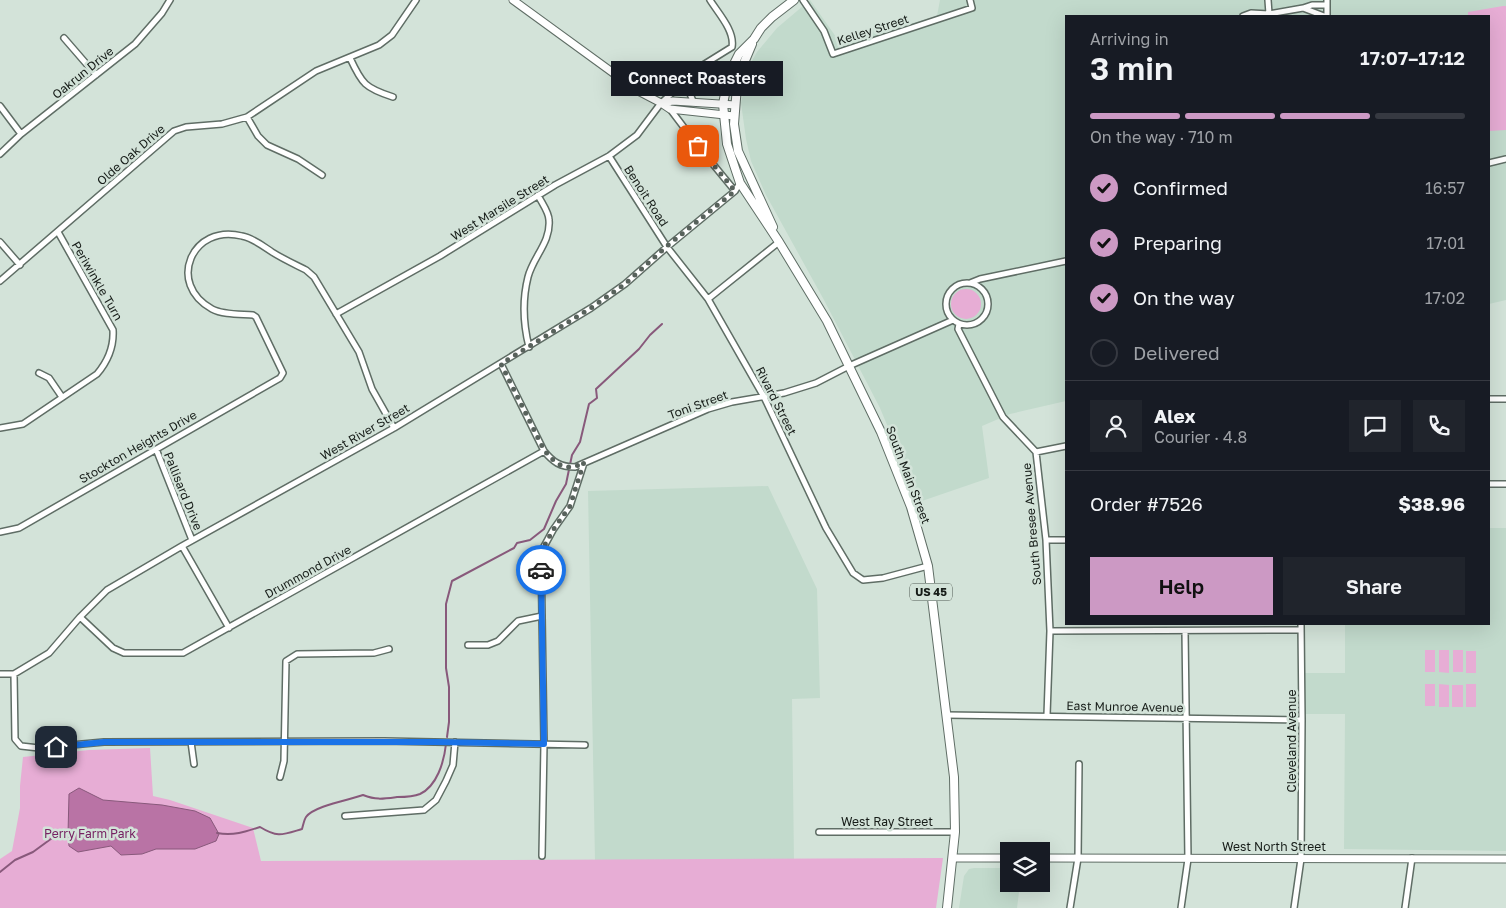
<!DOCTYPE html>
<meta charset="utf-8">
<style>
:root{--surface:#171b24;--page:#20242c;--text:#f1f3f6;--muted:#9ea1a6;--line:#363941;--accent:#cc99c4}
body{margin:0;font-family:"Golos Text",sans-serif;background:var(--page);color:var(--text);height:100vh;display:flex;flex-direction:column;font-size:19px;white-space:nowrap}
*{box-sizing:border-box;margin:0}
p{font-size:16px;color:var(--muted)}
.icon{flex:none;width:28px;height:28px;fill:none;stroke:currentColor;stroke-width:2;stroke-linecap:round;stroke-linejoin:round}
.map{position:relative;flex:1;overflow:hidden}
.side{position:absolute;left:1065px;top:15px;width:425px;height:610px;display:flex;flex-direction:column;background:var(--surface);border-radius:0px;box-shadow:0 5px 20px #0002}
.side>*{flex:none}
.fabs{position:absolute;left:1000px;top:842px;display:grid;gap:10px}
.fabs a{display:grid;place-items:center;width:50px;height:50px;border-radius:0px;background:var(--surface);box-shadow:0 5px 20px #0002;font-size:25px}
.pin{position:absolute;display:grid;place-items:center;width:42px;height:42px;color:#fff;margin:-21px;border-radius:10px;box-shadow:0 2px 8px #0006}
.courier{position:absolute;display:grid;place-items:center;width:50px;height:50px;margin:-25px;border:4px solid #1a73e8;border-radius:50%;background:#fff;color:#222;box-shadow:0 1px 6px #0007}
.bubble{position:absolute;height:35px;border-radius:0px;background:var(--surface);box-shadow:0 5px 20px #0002;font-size:16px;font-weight:600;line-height:35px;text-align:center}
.overview em{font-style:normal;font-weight:600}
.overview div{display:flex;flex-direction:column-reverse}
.overview{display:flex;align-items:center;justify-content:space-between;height:85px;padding:0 25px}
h1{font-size:32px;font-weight:600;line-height:38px}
.bar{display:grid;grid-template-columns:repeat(4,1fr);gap:8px 5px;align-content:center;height:60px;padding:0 25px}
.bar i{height:6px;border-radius:4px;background:var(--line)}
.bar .current{background:var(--accent)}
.bar p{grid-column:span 4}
.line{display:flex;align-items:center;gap:12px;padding:0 25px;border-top:1px solid var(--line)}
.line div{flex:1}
.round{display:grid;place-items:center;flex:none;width:52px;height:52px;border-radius:0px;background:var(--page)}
ol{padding:0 25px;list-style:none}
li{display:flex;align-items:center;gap:15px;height:55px}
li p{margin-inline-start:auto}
li .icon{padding:5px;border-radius:50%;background:var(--accent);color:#111;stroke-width:4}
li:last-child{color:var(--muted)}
li i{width:28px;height:28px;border:2px solid var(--line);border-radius:50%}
.action{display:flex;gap:10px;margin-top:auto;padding:10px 25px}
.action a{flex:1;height:58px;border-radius:0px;background:var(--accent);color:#111;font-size:20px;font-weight:600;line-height:58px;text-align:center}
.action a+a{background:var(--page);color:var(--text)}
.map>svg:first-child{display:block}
.built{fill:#c2dacc}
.green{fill:#e7add5}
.water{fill:#b973a5;stroke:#88597b}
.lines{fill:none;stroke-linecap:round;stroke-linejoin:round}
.stream{stroke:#88597b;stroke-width:2}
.minor-casing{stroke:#5f6d65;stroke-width:8}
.secondary-casing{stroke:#5f6d65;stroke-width:9}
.primary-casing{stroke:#5f6d65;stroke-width:10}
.minor{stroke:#fff;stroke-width:5}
.secondary{stroke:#fff;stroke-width:7}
.primary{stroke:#fff;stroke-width:8}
.done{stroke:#58625c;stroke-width:5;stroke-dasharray:0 9}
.route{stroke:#1a73e8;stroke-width:6}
.labels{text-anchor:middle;stroke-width:5;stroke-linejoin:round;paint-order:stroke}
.shield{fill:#d3e3d9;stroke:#4f5852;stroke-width:1}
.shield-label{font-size:11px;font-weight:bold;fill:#161c18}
.street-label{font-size:12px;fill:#161c18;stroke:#d3e3d9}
.park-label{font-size:12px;fill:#762162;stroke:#d3e3d9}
</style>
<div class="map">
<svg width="1506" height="908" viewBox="0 0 1506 908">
<rect width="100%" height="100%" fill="#d3e3d9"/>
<path class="built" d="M810,0L841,44L881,23L886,31L937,16L940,0H1506V300L1489,304V16H1066V401L1010,414L982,426L989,478L919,502L880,408L824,300L766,195L751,161L746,139L741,103L749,66L757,52L777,28Z
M768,486L817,589L820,698L792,699L794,862L595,861L588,491Z
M1489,528H1506V851L1344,849L1345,714H1305L1304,673H1345V624H1489Z
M974,868H1009V884H1020L1017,908H959L964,876L969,869Z"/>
<path class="green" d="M1503,6H1506V130L1489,131V16H1468V12Z
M951 304a15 15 0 1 1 30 0a15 15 0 1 1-30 0Z
M1425,650H1435V672H1425Z
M1439,650H1449V673L1439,672Z
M1453,650H1463V672H1453Z
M1466,651H1476V673H1466Z
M1425,684H1435V706H1425Z
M1439,684L1449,685V707H1439Z
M1466,684H1476V707H1466Z
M1452,685H1463V707H1452Z
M150,748L153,796L170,800L253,828L261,861L943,858L936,908H0V859L12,851L20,808V786L23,757L89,750Z"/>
<path class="water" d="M79,788L103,800L162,805L195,811L210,818L219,834L216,841L195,849H156L142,854L121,855L111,846L78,852L69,846L68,834L69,794Z"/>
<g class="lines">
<path class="stream" d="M447,737L449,722V687L446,668V604L452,581L514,548L517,543L530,540L544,529L556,501L566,484L572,455L580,442L589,404L597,398L596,389L639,349L650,335L662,324
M217,833C233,836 245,832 260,827C278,838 282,835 302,829C303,826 304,820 306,817C314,806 349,800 363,795C376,800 382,799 397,797C403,797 413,797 420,794C437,786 444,762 446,744
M0,872L15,860L33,852L59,833"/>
<defs>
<path id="minor" d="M803,0L824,31L833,54L972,8L970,0
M1269,14L1303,8
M1243,16L1251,13L1269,14L1268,0
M1324,16L1303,8L1312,5H1327
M1327,16V0
M64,38L96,75
M350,58C362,84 365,88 393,97
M685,82L693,101
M0,106L21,134
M670,109L698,146L735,191
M247,117L258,136L267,145L298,159L322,175
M0,154L21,134L135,44L162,13L170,0
M609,156L667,247L708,299L764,397L826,528L853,573L863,580L883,578L928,566
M1489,163L1506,159
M0,242L20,265
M0,281L174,131L186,127L222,124L247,117L316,71L379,45L392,35L416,0
M970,283L980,279L1066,261
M946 304a21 21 0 1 1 42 0a21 21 0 1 1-42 0Z
M708,299L779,242
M336,314L440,256L555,185L609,156L637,135L661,103L703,65L732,47C735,31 718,13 710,0
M959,324L958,329L1003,417L1036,452L1046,540L1050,631L1047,715
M529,347C523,323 522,301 528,277C533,257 551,242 549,220C549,212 541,202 538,195
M501,364L544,451C553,462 560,467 575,467L708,409L732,402L784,393L816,383L849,366L953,320
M39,373L49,378L62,397
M1489,399H1506
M0,428L23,424L97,374C108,361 114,347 113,330L58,232
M156,449L192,540
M1036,452L1066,446
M1489,484H1506
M0,532L19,528L280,378L283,373L256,317L253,315C241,314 223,315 212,309C166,284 192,223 242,236C253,238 263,246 272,252C283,259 294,264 306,270L314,277L359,352L372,389L394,428
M1046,540H1066
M182,546L229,628
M80,617L113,648L124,653H183L544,451
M1050,631L1301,630
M468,645H488L498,641L518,621L542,616
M0,674H14L49,653L80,617L107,590L182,546L394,428L591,308L625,284L667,247L735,191L740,183
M14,674L15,739L21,746L39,748L104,742L384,741L585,745
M946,715L1302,720
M191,742L194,764
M280,777L284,761L286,661L297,654L374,653L389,649
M345,816L424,810L436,800L446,781L453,765L455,742
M819,832H955
M542,856L544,744L541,552L553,530L570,506L584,463
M1070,908L1078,858L1079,764
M1181,908L1188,859L1185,631
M1294,908L1301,859L1302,720L1301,624
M1405,908L1412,858"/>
<path id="secondary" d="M513,0L638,91L661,103L670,109L734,116
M661,103L673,101L735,105
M953,858H1009
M1041,858L1506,859"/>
<path id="primary" d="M794,0L772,17L761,28L754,39L739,54L729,74L723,104L727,144L740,183L779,242L827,321L881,432L911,507L928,566L954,777L955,832L947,908
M752,44L741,70L737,86L734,124L738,151L773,227"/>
</defs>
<use href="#minor" class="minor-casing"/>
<use href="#secondary" class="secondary-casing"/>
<use href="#primary" class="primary-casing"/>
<use href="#minor" class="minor"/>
<use href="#secondary" class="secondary"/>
<use href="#primary" class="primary"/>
</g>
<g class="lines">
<path class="done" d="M541,570V552L553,530L570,506L584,462C567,473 556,465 544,450L501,364L591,308L625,284L667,246L735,191L698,146"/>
<path class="route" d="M56,747L104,742H436L544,744L541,570"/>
</g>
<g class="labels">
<rect class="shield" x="910" y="583.5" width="42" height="17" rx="4"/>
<g class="shield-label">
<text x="931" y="596">US 45</text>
</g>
<g class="street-label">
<text transform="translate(873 30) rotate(-18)" y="4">Kelley Street</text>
<text transform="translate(83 73) rotate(-39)" y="4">Oakrun Drive</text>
<text transform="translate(131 155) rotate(-41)" y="4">Olde Oak Drive</text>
<text transform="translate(646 196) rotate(57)" y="4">Benoit Road</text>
<text transform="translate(500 208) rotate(-32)" y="4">West Marsile Street</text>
<text transform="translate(97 281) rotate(60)" y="4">Periwinkle Turn</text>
<text transform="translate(776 401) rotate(63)" y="4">Rivard Street</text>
<text transform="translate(698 405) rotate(-20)" y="4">Toni Street</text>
<text transform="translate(365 432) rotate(-30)" y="4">West River Street</text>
<text transform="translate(138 447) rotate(-30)" y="4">Stockton Heights Drive</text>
<text transform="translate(908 475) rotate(69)" y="4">South Main Street</text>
<text transform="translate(183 491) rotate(68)" y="4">Pallisard Drive</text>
<text transform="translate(1032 524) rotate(-95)" y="4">South Bresee Avenue</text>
<text transform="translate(308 572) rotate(-29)" y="4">Drummond Drive</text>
<text transform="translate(1125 707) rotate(1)" y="4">East Munroe Avenue</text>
<text transform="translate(1292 741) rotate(-90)" y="4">Cleveland Avenue</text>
<text x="887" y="826">West Ray Street</text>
<text x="1274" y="851">West North Street</text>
</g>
<g class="park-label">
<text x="90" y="838">Perry Farm Park</text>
</g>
</g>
</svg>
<div class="fabs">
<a><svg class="icon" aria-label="layers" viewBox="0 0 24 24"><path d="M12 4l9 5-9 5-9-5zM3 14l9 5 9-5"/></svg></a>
</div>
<div class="pin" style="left:698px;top:146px;background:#ea580c"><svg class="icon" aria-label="bag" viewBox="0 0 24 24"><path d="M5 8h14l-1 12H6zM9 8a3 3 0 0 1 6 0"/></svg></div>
<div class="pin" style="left:56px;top:747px;background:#1f2937"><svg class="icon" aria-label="home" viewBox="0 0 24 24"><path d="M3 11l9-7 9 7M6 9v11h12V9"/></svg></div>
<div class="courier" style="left:541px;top:570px"><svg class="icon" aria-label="car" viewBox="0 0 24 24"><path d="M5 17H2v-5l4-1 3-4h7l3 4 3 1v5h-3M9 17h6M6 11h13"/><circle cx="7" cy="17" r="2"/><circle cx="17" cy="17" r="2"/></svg></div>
<div class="bubble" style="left:611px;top:61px;width:172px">Connect Roasters</div>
<section class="side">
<div class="overview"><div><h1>3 min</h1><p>Arriving in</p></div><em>17:07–17:12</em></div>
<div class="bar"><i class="current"></i><i class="current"></i><i class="current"></i><i></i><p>On the way · 710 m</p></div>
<ol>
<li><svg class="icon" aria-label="check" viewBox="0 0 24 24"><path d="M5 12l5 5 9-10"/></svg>Confirmed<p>16:57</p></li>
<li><svg class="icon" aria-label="check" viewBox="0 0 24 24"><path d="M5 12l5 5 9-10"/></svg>Preparing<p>17:01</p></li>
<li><svg class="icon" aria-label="check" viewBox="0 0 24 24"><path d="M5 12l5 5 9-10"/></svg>On the way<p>17:02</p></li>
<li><i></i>Delivered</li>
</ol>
<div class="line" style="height:90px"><a class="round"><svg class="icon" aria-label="person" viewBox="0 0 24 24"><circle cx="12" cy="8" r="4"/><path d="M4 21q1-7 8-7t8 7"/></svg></a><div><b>Alex</b><p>Courier · 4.8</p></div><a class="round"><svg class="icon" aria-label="chat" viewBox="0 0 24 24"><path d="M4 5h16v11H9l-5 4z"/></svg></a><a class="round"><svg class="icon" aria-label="phone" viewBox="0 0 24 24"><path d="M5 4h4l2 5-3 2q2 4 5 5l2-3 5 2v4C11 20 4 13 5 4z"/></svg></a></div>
<div class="line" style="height:65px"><div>Order #7526</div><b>$38.96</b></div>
<div class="action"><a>Help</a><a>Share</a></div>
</section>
</div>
